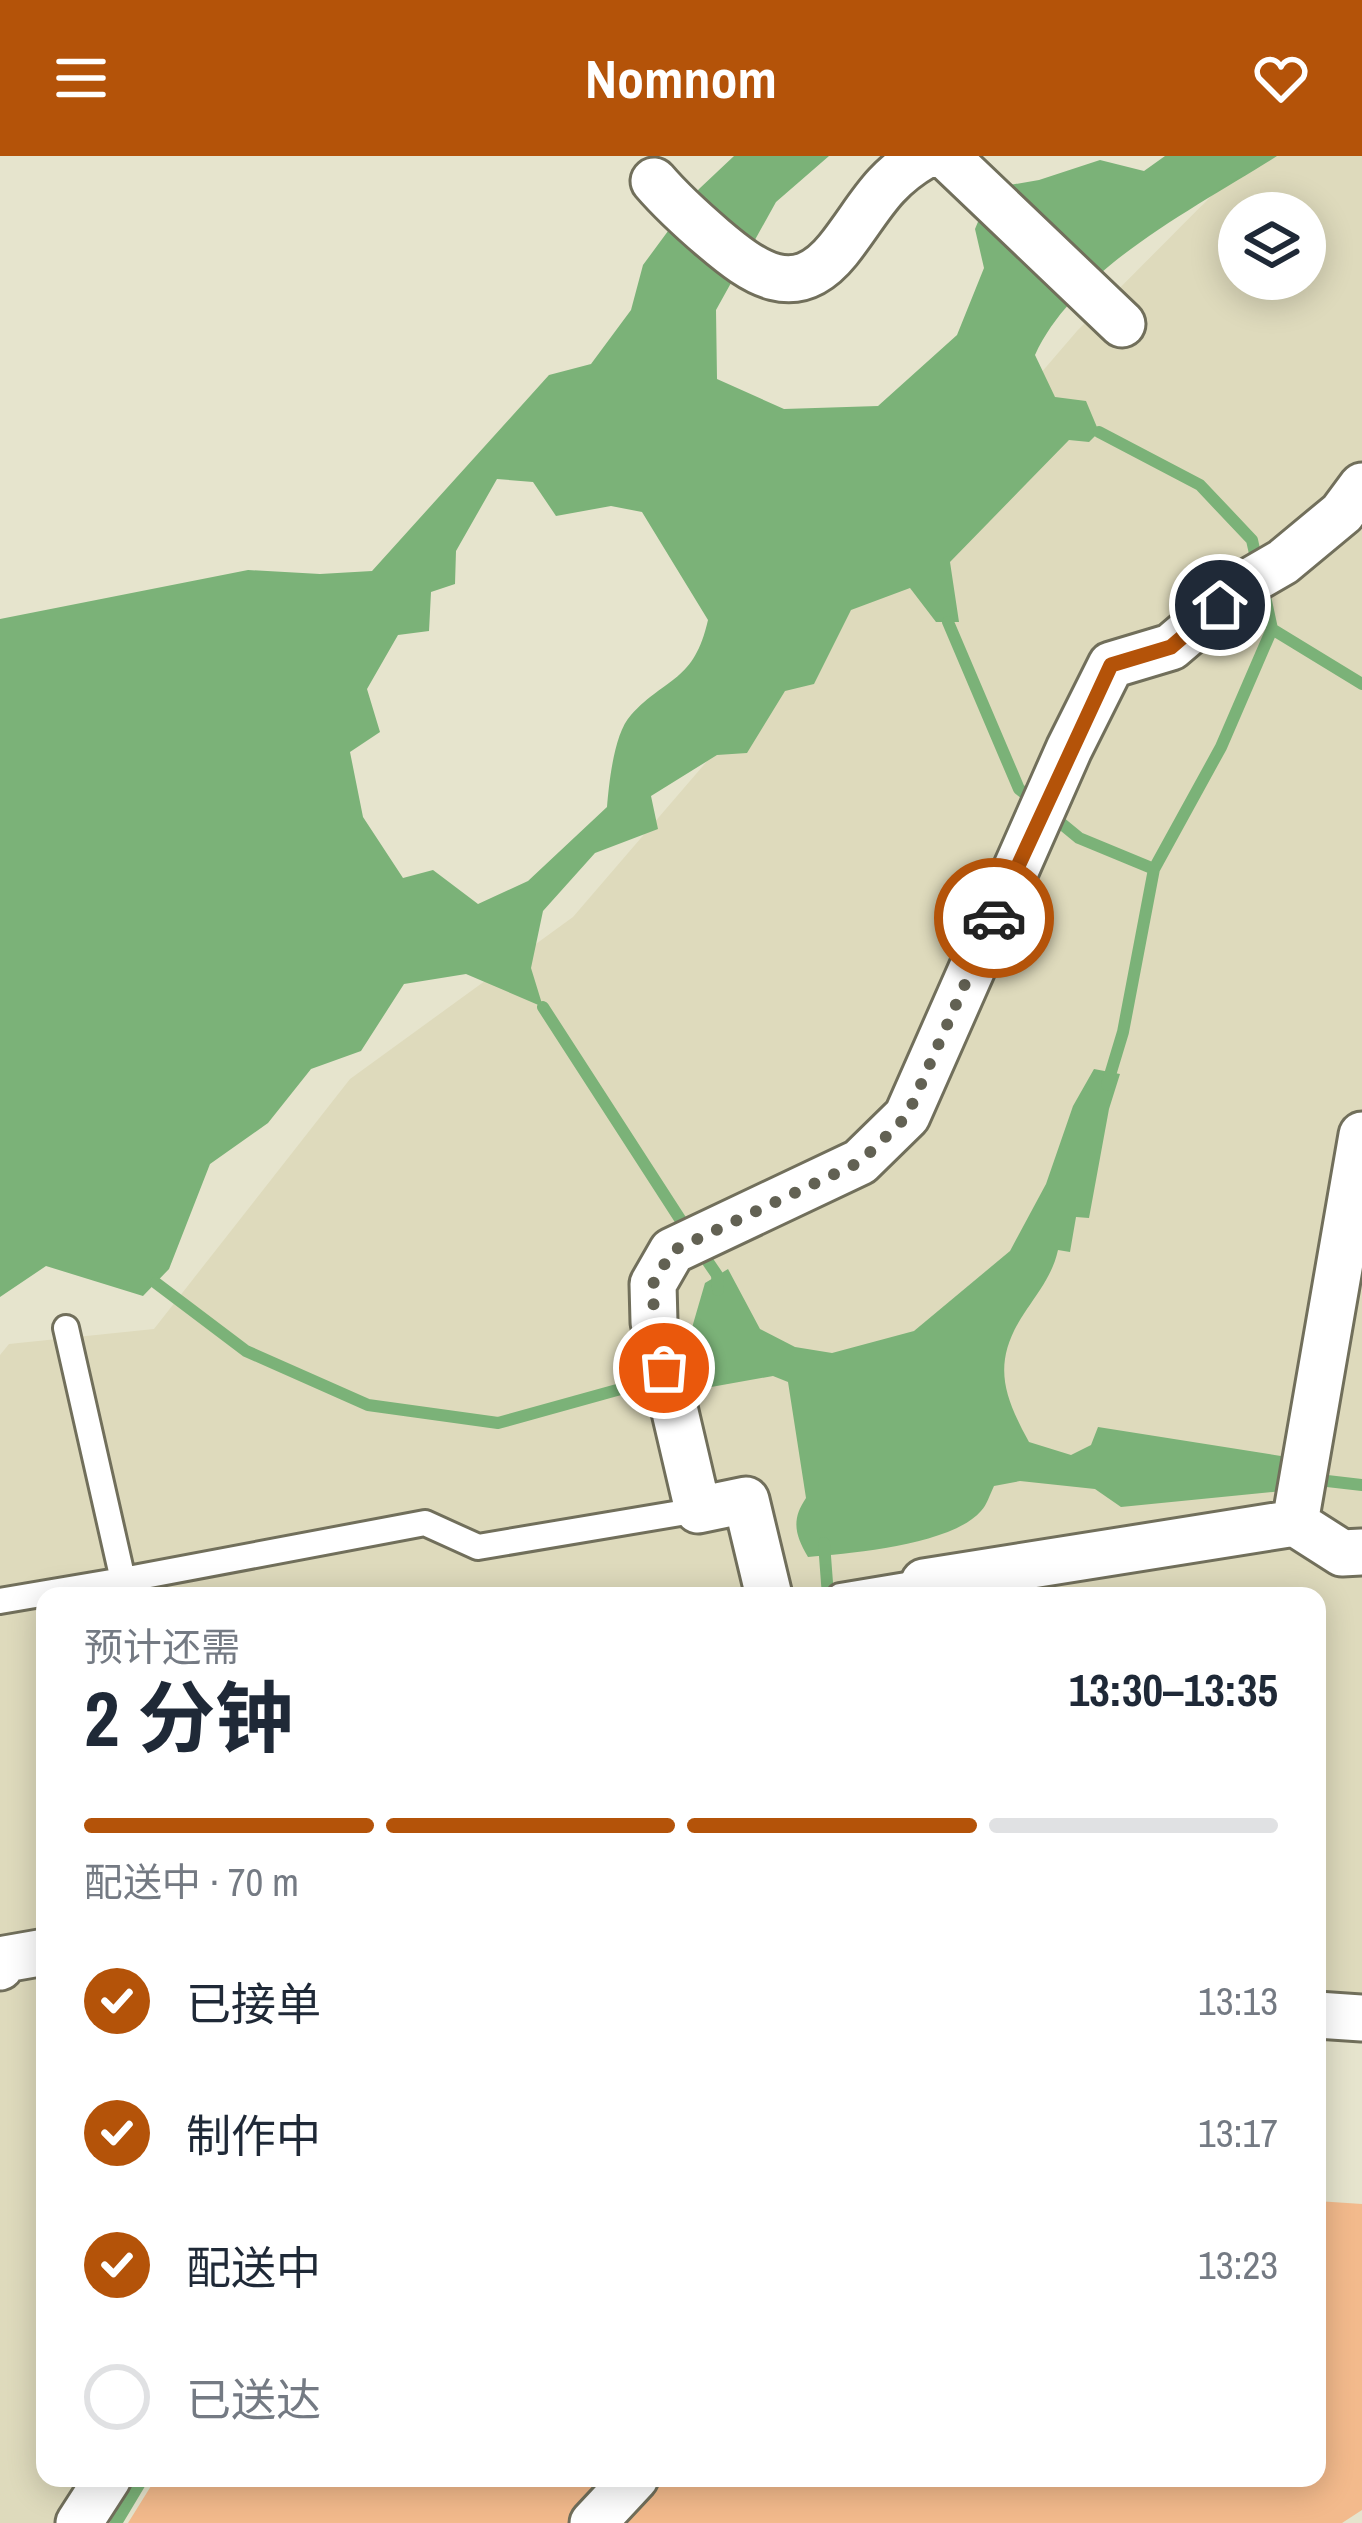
<!DOCTYPE html>
<html lang="zh">
<meta charset="utf-8">
<style>
:root{--surface:#fff;--page:#f2f2f3;--text:#1f2937;--muted:#747a83;--line:#e0e1e3;--accent:#b45309}
body{margin:0;font-family:"Archivo Narrow","Noto Sans SC",sans-serif;background:var(--page);color:var(--text);height:100vh;display:flex;flex-direction:column;font-size:45px;white-space:nowrap}
*{box-sizing:border-box;margin:0}
p{font-size:39px;color:var(--muted)}
.icon{flex:none;width:66px;height:66px;fill:none;stroke:currentColor;stroke-width:2;stroke-linecap:round;stroke-linejoin:round}
.map{position:relative;flex:1;overflow:hidden}
.panel{position:absolute;left:36px;top:1431px;width:1290px;height:900px;display:flex;flex-direction:column;background:var(--surface);border-radius:24px;box-shadow:0 6px 30px #0003}
.panel>*{flex:none}
.buttons{position:absolute;left:1218px;top:36px;display:grid;gap:24px}
.buttons a{display:grid;place-items:center;width:108px;height:108px;border-radius:50%;background:var(--surface);box-shadow:0 6px 30px #0003;font-size:60px}
.pin{position:absolute;display:grid;place-items:center;width:102px;height:102px;color:#fff;margin:-51px;border:6px solid #fff;border-radius:50%;box-shadow:0 3px 12px #0007}
.courier{position:absolute;display:grid;place-items:center;width:120px;height:120px;margin:-60px;border:9px solid #b45309;border-radius:50%;background:#fff;color:#222;box-shadow:0 3px 15px #0007}
.summary em{font-style:normal;font-weight:700}
.summary div{display:flex;flex-direction:column-reverse}
.summary{display:flex;align-items:center;justify-content:space-between;height:204px;padding:0 48px}
h1{font-size:78px;font-weight:700;line-height:90px}
.bar{display:grid;grid-template-columns:repeat(4,1fr);gap:18px 12px;align-content:center;height:144px;padding:0 48px}
.bar i{height:15px;border-radius:9px;background:var(--line)}
.bar .on{background:var(--accent)}
.bar p{grid-column:span 4}
ol{padding:0 48px;list-style:none}
li{display:flex;align-items:center;gap:36px;height:132px}
li p{margin-inline-start:auto}
li .icon{padding:12px;border-radius:50%;background:var(--accent);color:#fff;stroke-width:4}
li:last-child{color:var(--muted)}
li i{width:66px;height:66px;border:6px solid var(--line);border-radius:50%}
header{display:flex;justify-content:space-between;align-items:center;height:156px;padding:0 48px;background:var(--accent);color:#fff;font-size:54px;font-weight:700}
.map>svg:first-child{display:block}
.built{fill:#dedabc;fill-rule:evenodd}
.green{fill:#f3ba8c}
.water{fill:#7bb278;fill-rule:evenodd}
.lines{fill:none;stroke-linecap:round;stroke-linejoin:round}
.stream{stroke:#7bb278;stroke-width:12}
.lane-casing{stroke:#716f5b;stroke-width:30}
.street-casing{stroke:#716f5b;stroke-width:51}
.lane{stroke:#fff;stroke-width:24}
.street{stroke:#fff;stroke-width:45}
.done{stroke:#626153;stroke-width:12;stroke-dasharray:0 21.6}
.route{stroke:#b45309;stroke-width:15}
</style>
<header><svg class="icon" aria-label="menu" viewBox="0 0 24 24"><path d="M4 6h16M4 12h16M4 18h16"/></svg>Nomnom<svg class="icon" aria-label="heart" viewBox="0 0 24 24"><path d="M12 20l-8-8c-3-5 5-10 8-4 3-6 11-1 8 4z"/></svg></header>
<div class="map">
<svg width="1362" height="2367" viewBox="0 0 1362 2367">
<rect width="100%" height="100%" fill="#e6e4cd"/>
<path class="built" d="M1251,0H1362V1872L1317,1879V1440H45V2322H138L108,2367H0V1199L9,1188L154,1173L350,923L573,761L1077,175ZM1239,57H1305V123H1239Z"/>
<path class="green" d="M1317,2045L1362,2048V2354L1342,2367H128L156,2322H1317Z"/>
<path class="water" d="M734,0H829L776,46L716,154L717,223L784,253L878,250L957,179L984,112L975,73L992,32L1039,24L1100,4L1144,15L1165,0H1277C1197,51 1075,111 1035,199L1055,241L1086,245L1099,276L1089,286L1069,284L950,406L959,466H936L910,432L851,454L814,528L785,535L747,597L717,599L651,640L658,673L595,697L543,755L531,812L543,851L466,818L404,828L361,895L311,913L268,967L210,1008L169,1113L143,1140L46,1110L0,1141V463L248,414L320,418L372,415L549,219L591,208L631,154L643,109L699,33ZM497,323L533,326L556,360L611,350L642,356L708,464C694,526 667,520 631,559C614,577 609,627 607,651L528,725L478,748L433,714L403,722L363,661L350,596L380,576L367,533L398,479L429,475L431,436L455,428L456,395Z
M1094,913L1120,918L1109,953L1089,1062L1076,1061L1070,1096L1058,1094C1053,1117 1040,1134 1027,1153C992,1204 1001,1235 1029,1286L1071,1299L1091,1289L1098,1271L1287,1301L1283,1335L1121,1351L1095,1333L1020,1325L994,1330C990,1338 987,1349 981,1355C951,1389 853,1397 808,1401C795,1379 791,1364 806,1342L788,1226L773,1220L700,1233L689,1182L705,1127L728,1113L760,1173L795,1191L832,1197L914,1175L1010,1095L1046,1028L1073,950Z"/>
<g class="lines">
<path class="stream" d="M1099,276L1200,329L1252,384L1258,411
M948,466L1019,633L1036,646
M1272,473L1362,528
M1051,659L1079,682L1154,713
M543,851L689,1077
M1107,929L1123,876L1154,713L1221,591L1272,473L1263,431
M700,1094L717,1119L718,1134
M156,1127L246,1195L368,1249L498,1267L617,1234L707,1192
M1310,1323L1362,1329
M824,1387L828,1440
M116,2367L143,2322"/>
<defs>
<path id="lane" d="M127,1440L123,1424L425,1367L478,1391L698,1354
M840,1440L924,1426
M0,1445L123,1424L66,1172"/>
<path id="street" d="M946,0L1122,168
M654,25C672,46 692,64 713,82C754,117 795,147 838,94C869,55 879,26 924,0
M1295,1367L1362,979
M769,1440L746,1344L698,1354L654,1166L653,1128L672,1095L860,1006L907,960L1069,593L1111,509L1171,491L1245,428L1283,406L1342,357L1362,330
M927,1440L924,1426L1295,1367L1342,1397L1362,1396
M0,1811L5,1803L45,1796
M1317,1859L1362,1862
M79,2367L108,2322
M593,2367L635,2322"/>
</defs>
<use href="#lane" class="lane-casing"/>
<use href="#street" class="street-casing"/>
<use href="#lane" class="lane"/>
<use href="#street" class="street"/>
</g>
<g class="lines">
<path class="done" d="M664,1212L654,1166L653,1128L672,1095L860,1006L907,960L994,762"/>
<path class="route" d="M994,762L1111,509L1171,491L1220,449"/>
</g>
</svg>
<div class="buttons">
<a><svg class="icon" aria-label="layers" viewBox="0 0 24 24"><path d="M12 4l9 5-9 5-9-5zM3 14l9 5 9-5"/></svg></a>
</div>
<div class="pin" style="left:664px;top:1212px;background:#ea580c"><svg class="icon" aria-label="bag" viewBox="0 0 24 24"><path d="M5 8h14l-1 12H6zM9 8a3 3 0 0 1 6 0"/></svg></div>
<div class="pin" style="left:1220px;top:449px;background:#1f2937"><svg class="icon" aria-label="home" viewBox="0 0 24 24"><path d="M3 11l9-7 9 7M6 9v11h12V9"/></svg></div>
<div class="courier" style="left:994px;top:762px"><svg class="icon" aria-label="car" viewBox="0 0 24 24"><path d="M5 17H2v-5l4-1 3-4h7l3 4 3 1v5h-3M9 17h6M6 11h13"/><circle cx="7" cy="17" r="2"/><circle cx="17" cy="17" r="2"/></svg></div>
<section class="panel">
<div class="summary"><div><h1>2 分钟</h1><p>预计还需</p></div><em>13:30–13:35</em></div>
<div class="bar"><i class="on"></i><i class="on"></i><i class="on"></i><i></i><p>配送中 · 70 m</p></div>
<ol>
<li><svg class="icon" aria-label="check" viewBox="0 0 24 24"><path d="M5 12l5 5 9-10"/></svg>已接单<p>13:13</p></li>
<li><svg class="icon" aria-label="check" viewBox="0 0 24 24"><path d="M5 12l5 5 9-10"/></svg>制作中<p>13:17</p></li>
<li><svg class="icon" aria-label="check" viewBox="0 0 24 24"><path d="M5 12l5 5 9-10"/></svg>配送中<p>13:23</p></li>
<li><i></i>已送达</li>
</ol>
</section>
</div>
